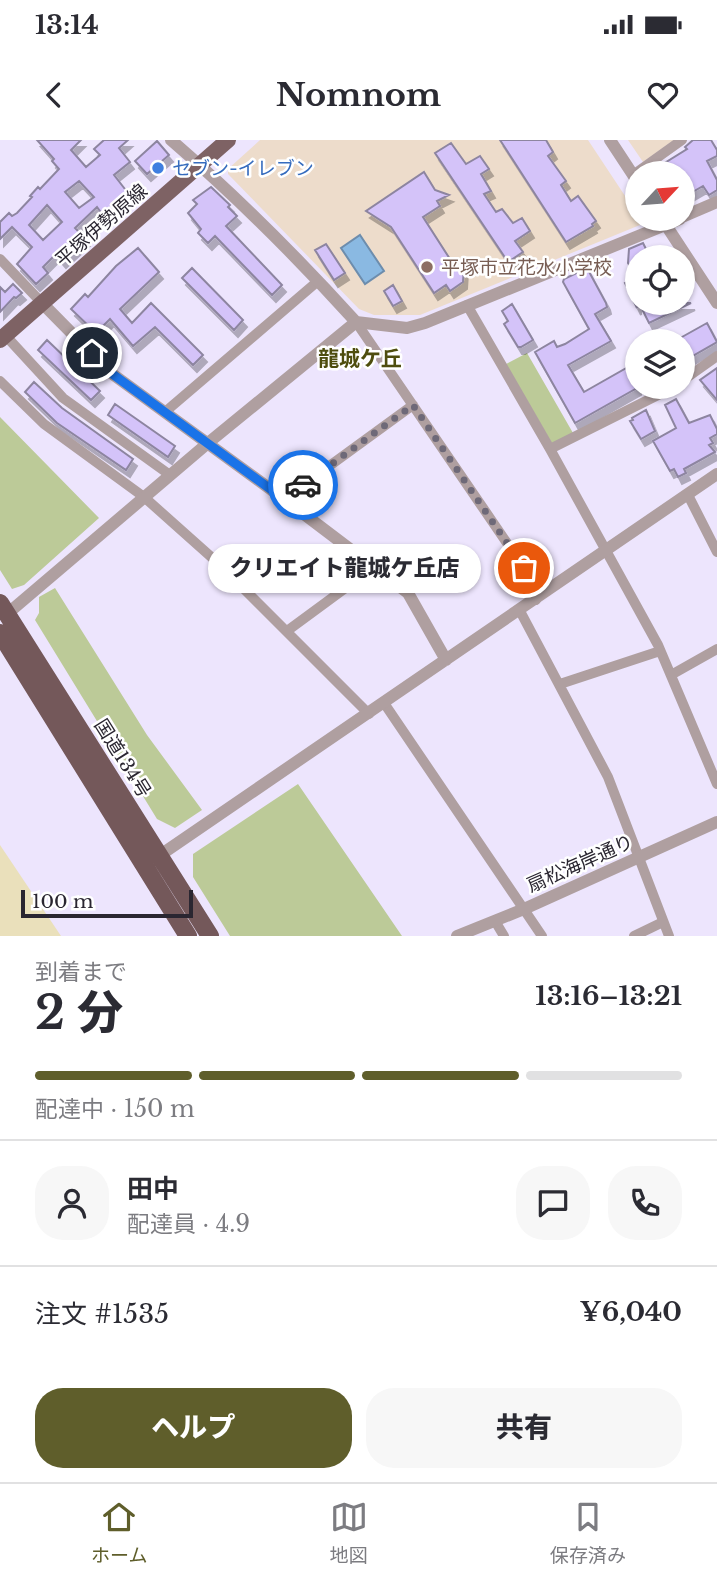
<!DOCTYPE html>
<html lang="ja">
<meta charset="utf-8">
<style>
:root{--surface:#fff;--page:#f7f7f7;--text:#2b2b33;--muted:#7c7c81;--line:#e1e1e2;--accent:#5f5e2b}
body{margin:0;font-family:"Libre Baskerville","Noto Sans JP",serif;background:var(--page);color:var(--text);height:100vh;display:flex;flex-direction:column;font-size:26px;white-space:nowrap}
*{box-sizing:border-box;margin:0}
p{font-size:23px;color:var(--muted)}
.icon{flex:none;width:38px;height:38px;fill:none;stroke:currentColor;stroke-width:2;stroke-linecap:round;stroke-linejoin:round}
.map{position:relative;height:796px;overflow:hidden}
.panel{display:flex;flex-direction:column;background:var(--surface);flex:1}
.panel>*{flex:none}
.needle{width:46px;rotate:64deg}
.controls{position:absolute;left:625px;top:21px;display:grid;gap:14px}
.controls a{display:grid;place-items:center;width:70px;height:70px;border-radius:50%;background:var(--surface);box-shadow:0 2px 5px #0004;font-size:35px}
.scale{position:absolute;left:21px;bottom:18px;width:172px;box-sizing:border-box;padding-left:7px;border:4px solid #2a2631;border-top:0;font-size:19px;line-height:24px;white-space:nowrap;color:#2a2631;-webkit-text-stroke:5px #fff;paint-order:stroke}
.pin{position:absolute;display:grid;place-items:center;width:60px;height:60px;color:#fff;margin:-30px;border:4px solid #fff;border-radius:50%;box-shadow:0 2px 7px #0007}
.courier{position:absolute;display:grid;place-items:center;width:70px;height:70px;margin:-35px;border:5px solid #1a73e8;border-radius:50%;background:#fff;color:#222;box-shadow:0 2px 9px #0007}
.bubble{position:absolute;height:49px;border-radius:24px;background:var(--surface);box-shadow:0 2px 5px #0004;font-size:23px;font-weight:800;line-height:49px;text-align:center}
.head em{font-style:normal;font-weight:800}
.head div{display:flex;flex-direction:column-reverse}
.head{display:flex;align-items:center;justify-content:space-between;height:119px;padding:0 35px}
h1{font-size:46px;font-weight:800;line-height:52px}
.bar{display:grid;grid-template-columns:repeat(4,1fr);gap:10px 7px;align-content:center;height:84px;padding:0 35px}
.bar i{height:9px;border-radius:5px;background:var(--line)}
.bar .selected{background:var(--accent)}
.bar p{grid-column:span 4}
.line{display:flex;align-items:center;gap:18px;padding:0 35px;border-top:2px solid var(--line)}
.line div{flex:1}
.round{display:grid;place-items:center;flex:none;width:74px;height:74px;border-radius:28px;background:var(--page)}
.button{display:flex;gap:14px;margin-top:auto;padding:14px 35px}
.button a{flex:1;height:80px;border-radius:28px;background:var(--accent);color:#fff;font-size:28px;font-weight:800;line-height:80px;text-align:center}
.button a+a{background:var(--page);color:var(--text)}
.status{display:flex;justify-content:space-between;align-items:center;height:49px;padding:0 35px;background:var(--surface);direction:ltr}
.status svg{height:19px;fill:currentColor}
header{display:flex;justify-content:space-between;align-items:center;height:91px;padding:0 35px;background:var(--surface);font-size:32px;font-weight:800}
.menu{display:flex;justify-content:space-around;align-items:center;height:98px;border-top:2px solid var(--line);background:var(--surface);font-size:19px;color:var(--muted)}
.menu a{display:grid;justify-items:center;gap:4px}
.menu .selected{color:var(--accent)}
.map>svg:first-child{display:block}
.education{fill:#eddccb}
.green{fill:#bcca98}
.sand{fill:#eae0bb}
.water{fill:#8ab9e2;stroke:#6d8dad;stroke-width:2}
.building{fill:#d4c3f9;stroke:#8d85a0;stroke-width:2;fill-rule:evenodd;filter:url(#shadow)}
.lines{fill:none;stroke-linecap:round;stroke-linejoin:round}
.minor{stroke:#af9fa0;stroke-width:10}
.tertiary{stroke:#af9fa0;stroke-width:12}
.primary{stroke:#7e6264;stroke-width:16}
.trunk{stroke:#74585a;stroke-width:18}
.done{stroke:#6e6978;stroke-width:7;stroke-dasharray:0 12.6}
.route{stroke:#1a73e8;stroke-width:9}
.shop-dot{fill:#3f7fe0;stroke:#fff;stroke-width:2.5}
.education-dot{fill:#8d6e63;stroke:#fff;stroke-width:2.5}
.labels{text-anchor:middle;stroke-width:5;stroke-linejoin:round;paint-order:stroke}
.shop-label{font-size:19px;fill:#366cbe;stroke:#fff;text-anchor:start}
.street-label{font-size:19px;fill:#2a2631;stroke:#fff}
.education-label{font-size:19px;fill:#785e54;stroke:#fff;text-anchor:start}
.neighbourhood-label{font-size:21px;font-weight:bold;fill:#4e4d0e;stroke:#fff}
</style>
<div class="status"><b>13:14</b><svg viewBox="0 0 49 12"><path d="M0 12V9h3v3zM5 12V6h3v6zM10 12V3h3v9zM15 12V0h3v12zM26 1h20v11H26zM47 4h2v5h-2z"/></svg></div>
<header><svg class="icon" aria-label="back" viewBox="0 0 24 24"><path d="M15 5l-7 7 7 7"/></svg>Nomnom<svg class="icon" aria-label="heart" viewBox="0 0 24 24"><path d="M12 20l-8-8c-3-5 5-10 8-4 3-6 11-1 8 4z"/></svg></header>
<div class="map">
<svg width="717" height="796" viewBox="0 0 717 796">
<defs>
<filter id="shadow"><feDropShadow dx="4" dy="7" stdDeviation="0" flood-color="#0004"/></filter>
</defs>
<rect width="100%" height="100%" fill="#ede5fd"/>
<path class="education" d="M260,0H588L637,74V79L642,80L640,85L420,175H374L359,169L228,34V29Z
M628,0H674L643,22Z"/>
<path class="green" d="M527,213L573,293L554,307L506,224Z
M0,277L99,378L24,445L12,449L0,430Z
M55,448L147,595L202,670L175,688L157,679L35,480L39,473V457Z
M298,644L402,796H230L193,737V714Z"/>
<path class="sand" d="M0,705L61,796H0Z"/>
<path class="water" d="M360,95L384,131L365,144L341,108Z"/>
<path class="building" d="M37,0H81L71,10L86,27L100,15L94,9L104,0H128L119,8L130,22L114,35L128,53L113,64L117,70L105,78L97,67L75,88L86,99L62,121L56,114L43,127L48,133L36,144L17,124L32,107L12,87L0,99V82L9,73L12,76L17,73L32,57L30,56L38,47L40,49L59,29L52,21L54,19ZM79,41L94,57L79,68L65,52ZM47,65L62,82L43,100L29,85Z
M500,0H546L553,12L548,16L566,41L561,45L571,61L578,56L596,81L592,84L593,86L566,102Z
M693,0H711L717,10V16L707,21L717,40V50L709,55L703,46L682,58V33H658L655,29L687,9L685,7Z
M157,1L169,15L147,34L135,21Z
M451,3L466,24L480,16L489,29L481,34L491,51L484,54L496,72L502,69L513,83L522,78L530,91L515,101L523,112L508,122L435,13Z
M424,32L435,50L449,55L437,61L440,66L423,77L457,130L464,126L463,142L450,151L446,145L434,153L391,87L366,71Z
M211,47L230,65L228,67L237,76L226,86L282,145L272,155L215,96L208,103L198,93L201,89L188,73L197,64L193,60Z
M643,103L650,117H637V168L625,143L637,138L628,123L629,109Z
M326,104L345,133L334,140L315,110Z
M138,108L159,132L120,169L132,183L151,163L203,215L193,225L155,187L133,206L110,179L96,193L71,169L85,154L88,157L116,126Z
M192,128L243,180L234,190L182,138Z
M587,128L606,163L607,167L595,174L611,201L568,225L584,252L637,222V248L575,283L535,212L554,201L557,207L565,204L589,189L563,142L564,139Z
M13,144L22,153L16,158L14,157L0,172V147L5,152Z
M393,145L402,161L393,166L384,151Z
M639,163H659L661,167L670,163H691L649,183Z
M512,164L533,200L521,207H518L504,184L508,181L502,171Z
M707,183L717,202L682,222V197Z
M47,200L100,251L91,260L38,210Z
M717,228V260L700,240Z
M34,242L62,268L133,319L126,330L57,283L25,252Z
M676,259L689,283L710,275L717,289V294L710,298L713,303L709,305L715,312L684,329L686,333L678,337L674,329L670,331L653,301L676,288L665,265Z
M115,264L175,306L168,317L108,275Z
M646,270L655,291L641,299L630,281L633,280L632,278Z"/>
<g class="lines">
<path class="minor" d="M633,35L682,0
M0,119L42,163
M467,165L550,309L658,505L717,644
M356,182L524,428L536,460
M5,195L63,258L170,335
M0,241L44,284L144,357L218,423L369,574
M682,241L717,216
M165,272L318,141
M550,309L674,247
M688,355L717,412
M284,359L413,265
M520,471L608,637L669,796
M287,491L374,427
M671,535L717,509
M560,544L660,511
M384,563L542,796
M495,781L504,796
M634,796L663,782"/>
<path class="tertiary" d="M171,0C236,56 298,118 356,182
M610,0L637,41
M682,77L717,62
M662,79L717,163
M42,163L111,233L284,359L408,453L446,520
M7,474L208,303L356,182L407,188L425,183L680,79
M153,720L717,334
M457,796L524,769L717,682"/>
<path class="primary" d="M0,200L228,0"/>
<path class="trunk" d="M0,463L210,796
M0,493L188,796"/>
</g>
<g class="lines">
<path class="done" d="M303,345L413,265L524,428"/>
<path class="route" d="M92,213L111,233L284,359L303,345"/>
</g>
<circle class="shop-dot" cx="158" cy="28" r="7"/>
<circle class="education-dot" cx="427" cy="127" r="7"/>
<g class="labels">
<g class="shop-label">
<text x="172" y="35">セブン-イレブン</text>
</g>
<g class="street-label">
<text transform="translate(101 85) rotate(-41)" y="7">平塚伊勢原線</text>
<text transform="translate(123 618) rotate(58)" y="7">国道134号</text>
<text transform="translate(580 723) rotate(-24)" y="7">扇松海岸通り</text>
</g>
<g class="education-label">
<text x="441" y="134">平塚市立花水小学校</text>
</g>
<g class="neighbourhood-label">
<text x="360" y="226">龍城ケ丘</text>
</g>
</g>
</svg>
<div class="controls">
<a><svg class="needle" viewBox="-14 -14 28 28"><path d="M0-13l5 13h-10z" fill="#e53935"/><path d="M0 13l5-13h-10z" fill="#7c7c81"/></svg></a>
<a><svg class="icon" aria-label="locate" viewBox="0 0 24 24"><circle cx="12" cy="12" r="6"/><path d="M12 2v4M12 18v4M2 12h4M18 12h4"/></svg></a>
<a><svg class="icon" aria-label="layers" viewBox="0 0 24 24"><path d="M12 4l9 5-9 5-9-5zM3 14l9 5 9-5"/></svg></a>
</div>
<div class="scale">100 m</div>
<div class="pin" style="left:524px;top:428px;background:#ea580c"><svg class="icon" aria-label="bag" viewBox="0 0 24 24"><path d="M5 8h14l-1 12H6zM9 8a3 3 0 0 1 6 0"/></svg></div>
<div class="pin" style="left:92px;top:213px;background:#1f2937"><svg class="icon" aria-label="home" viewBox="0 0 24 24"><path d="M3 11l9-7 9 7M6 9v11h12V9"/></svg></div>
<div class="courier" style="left:303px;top:345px"><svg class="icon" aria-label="car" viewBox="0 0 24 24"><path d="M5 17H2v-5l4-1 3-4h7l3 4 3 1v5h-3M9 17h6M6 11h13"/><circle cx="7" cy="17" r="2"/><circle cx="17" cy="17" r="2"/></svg></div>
<div class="bubble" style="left:208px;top:404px;width:273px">クリエイト龍城ケ丘店</div>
</div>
<section class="panel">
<div class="head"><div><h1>2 分</h1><p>到着まで</p></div><em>13:16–13:21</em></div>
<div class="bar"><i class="selected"></i><i class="selected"></i><i class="selected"></i><i></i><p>配達中 · 150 m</p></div>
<div class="line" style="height:126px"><a class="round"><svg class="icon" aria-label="person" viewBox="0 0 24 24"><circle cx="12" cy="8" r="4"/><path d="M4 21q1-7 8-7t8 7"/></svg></a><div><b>田中</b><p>配達員 · 4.9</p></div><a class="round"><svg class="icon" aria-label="chat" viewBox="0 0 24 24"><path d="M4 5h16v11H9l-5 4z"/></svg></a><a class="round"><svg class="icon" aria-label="phone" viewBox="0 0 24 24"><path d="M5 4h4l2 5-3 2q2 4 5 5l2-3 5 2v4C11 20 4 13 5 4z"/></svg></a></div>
<div class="line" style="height:91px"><div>注文 #1535</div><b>¥6,040</b></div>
<div class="button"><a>ヘルプ</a><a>共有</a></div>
</section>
<nav class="menu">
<a class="selected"><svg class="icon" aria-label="home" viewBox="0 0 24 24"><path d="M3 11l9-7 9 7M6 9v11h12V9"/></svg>ホーム</a>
<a><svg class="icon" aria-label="map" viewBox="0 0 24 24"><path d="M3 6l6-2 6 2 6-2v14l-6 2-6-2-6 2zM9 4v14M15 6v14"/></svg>地図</a>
<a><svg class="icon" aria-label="saved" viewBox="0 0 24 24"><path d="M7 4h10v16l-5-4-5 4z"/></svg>保存済み</a>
</nav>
